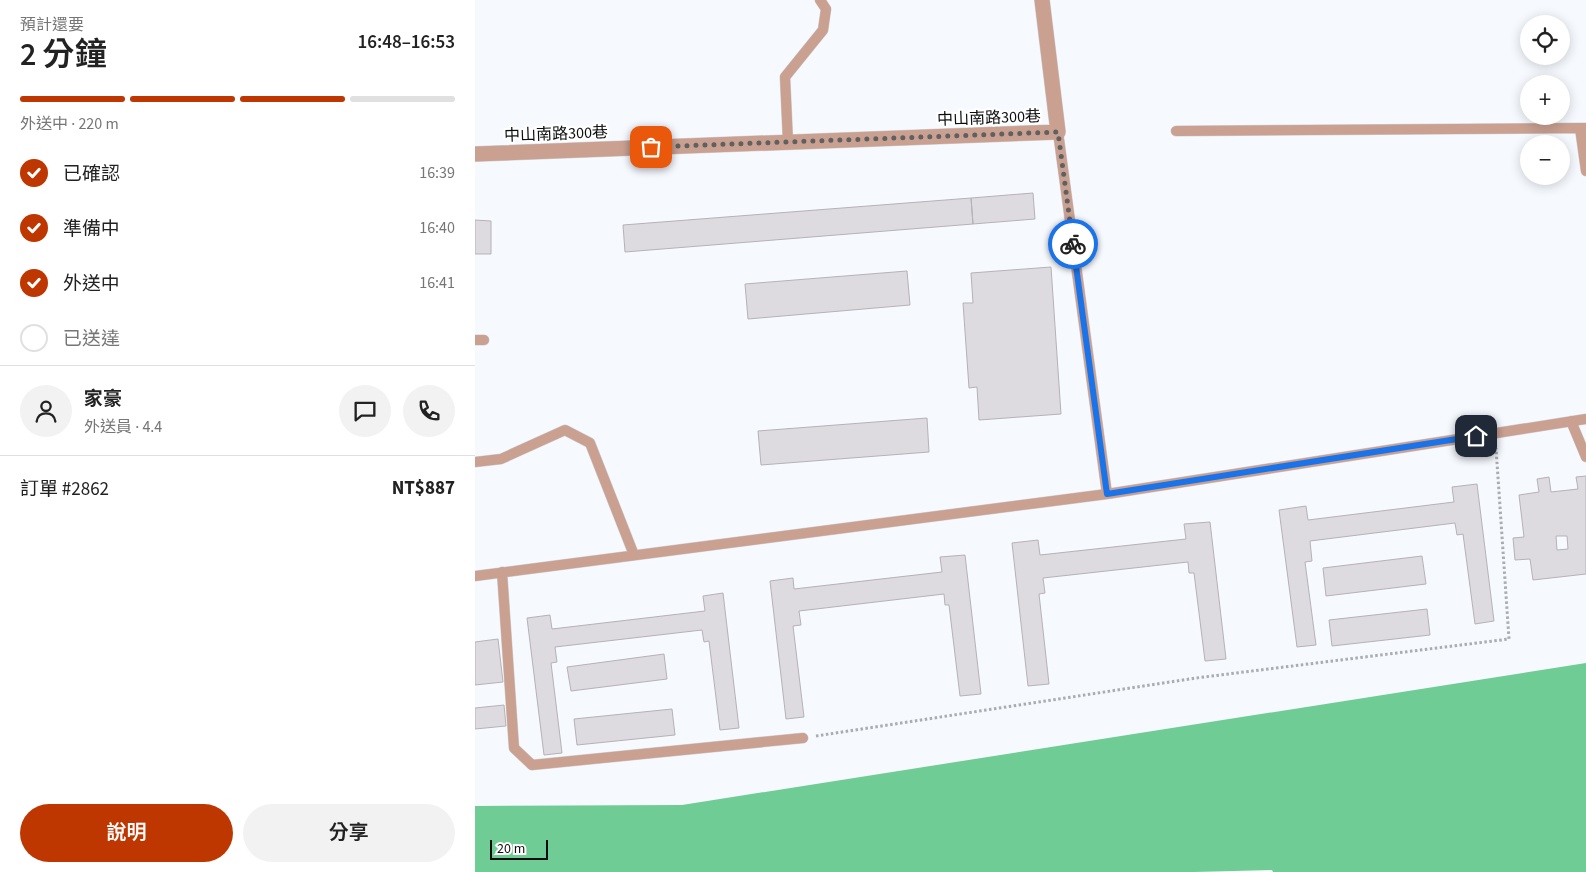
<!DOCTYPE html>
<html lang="zh-TW">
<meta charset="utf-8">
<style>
:root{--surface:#fff;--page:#f2f2f2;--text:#222;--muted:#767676;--line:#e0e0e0;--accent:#be3600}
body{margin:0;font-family:"Source Sans 3","Noto Sans TC",sans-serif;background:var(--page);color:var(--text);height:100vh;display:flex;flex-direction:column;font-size:19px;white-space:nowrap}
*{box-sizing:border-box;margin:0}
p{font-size:16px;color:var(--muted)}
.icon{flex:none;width:28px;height:28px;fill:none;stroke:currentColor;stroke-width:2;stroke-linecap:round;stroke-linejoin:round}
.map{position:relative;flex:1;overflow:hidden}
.sheet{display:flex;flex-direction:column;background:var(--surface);width:475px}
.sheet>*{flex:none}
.controls{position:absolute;left:1045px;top:15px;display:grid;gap:10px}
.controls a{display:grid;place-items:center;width:50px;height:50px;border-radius:50%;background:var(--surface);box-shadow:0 2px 12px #0003;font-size:25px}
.scale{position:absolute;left:15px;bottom:12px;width:58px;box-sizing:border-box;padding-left:5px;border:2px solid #0c0d0e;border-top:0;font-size:14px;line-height:18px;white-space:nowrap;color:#0c0d0e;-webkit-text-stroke:4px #fff;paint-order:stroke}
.pin{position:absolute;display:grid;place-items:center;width:42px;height:42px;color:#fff;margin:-21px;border-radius:10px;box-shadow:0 2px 8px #0006}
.courier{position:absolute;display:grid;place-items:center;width:50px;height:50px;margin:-25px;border:4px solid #1a73e8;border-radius:50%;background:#fff;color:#222;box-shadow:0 1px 6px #0007}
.headline em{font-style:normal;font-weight:600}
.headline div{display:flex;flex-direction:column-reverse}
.headline{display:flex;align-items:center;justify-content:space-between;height:85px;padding:0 20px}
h1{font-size:32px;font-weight:600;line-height:38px}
.bar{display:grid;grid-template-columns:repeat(4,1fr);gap:8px 5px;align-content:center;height:60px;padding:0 20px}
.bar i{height:6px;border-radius:4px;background:var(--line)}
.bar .active{background:var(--accent)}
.bar p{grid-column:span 4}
.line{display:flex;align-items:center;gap:12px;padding:0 20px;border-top:1px solid var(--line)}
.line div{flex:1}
.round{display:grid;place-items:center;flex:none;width:52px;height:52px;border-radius:26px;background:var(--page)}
ol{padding:0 20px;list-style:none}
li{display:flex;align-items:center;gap:15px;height:55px}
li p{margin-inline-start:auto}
li .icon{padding:5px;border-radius:50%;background:var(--accent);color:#fff;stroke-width:4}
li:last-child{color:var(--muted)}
li i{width:28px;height:28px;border:2px solid var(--line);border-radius:50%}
.button{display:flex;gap:10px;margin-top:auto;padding:10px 20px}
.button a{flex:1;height:58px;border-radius:30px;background:var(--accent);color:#fff;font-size:20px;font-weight:600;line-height:58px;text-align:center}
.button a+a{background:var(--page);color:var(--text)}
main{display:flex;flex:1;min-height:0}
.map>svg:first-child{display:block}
.forest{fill:#6fcc94}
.building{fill:#dedbe0;stroke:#b5b2b7;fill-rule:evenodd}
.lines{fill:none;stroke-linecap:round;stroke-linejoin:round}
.service-casing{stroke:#d1d3d8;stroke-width:11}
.minor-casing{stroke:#d1d3d8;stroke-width:16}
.path{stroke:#aaadb0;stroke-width:3;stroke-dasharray:2.5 2.5;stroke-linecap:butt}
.service{stroke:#caa091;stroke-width:10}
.minor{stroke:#caa091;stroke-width:15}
.done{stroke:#5e6062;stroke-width:5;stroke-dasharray:0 9}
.route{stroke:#1a73e8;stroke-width:6}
.labels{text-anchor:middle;stroke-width:4.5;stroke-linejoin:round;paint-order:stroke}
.street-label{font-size:16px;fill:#0c0d0e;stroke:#fff}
</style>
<main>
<section class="sheet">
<div class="headline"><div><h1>2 分鐘</h1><p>預計還要</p></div><em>16:48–16:53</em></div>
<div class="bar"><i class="active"></i><i class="active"></i><i class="active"></i><i></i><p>外送中 · 220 m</p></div>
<ol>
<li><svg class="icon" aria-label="check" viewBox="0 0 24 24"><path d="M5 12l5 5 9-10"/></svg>已確認<p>16:39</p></li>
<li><svg class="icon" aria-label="check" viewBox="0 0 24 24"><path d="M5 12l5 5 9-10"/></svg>準備中<p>16:40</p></li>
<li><svg class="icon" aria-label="check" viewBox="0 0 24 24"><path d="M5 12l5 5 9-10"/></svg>外送中<p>16:41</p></li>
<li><i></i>已送達</li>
</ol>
<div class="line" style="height:90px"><a class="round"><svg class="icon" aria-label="person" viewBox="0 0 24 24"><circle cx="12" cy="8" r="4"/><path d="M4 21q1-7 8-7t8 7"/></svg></a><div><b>家豪</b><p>外送員 · 4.4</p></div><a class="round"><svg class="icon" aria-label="chat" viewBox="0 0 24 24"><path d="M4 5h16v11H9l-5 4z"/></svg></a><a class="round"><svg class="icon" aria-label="phone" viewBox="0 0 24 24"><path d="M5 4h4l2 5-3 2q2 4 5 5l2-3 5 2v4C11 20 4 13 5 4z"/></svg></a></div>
<div class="line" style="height:65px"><div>訂單 #2862</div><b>NT$887</b></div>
<div class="button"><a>說明</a><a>分享</a></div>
</section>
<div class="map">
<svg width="1111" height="872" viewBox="0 0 1111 872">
<rect width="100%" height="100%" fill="#f6f9fe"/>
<path class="forest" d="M1111,663V872H798L797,870L719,872H0V806L207,805Z"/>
<path class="building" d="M558,193L560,219L498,224L496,198Z
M496,198L498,224L150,252L148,225Z
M0,220L16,221V254H0Z
M576,267L586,414L504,420L502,387L494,388L488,303H498L496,273Z
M432,271L435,305L273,319L270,284Z
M452,418L454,452L286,465L283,431Z
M1111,476V574L1058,580L1055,559L1040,560L1038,538L1049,537L1044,495L1064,492L1062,479L1074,477L1076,492L1103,489L1101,477ZM1081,536H1092L1093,549L1082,550Z
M1002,484L1019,621L1000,624L988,534L982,535L980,523L835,541L837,561L830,562L841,645L822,647L804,510L831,506L833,520L979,502L977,487Z
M735,522L751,659L730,661L719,573H714L713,562L568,578L570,593L564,594L574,684L553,686L537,543L563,540L565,555L711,539L709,524Z
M490,555L506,694L485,696L474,605H470L469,594L324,611L326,625L318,626L329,717L311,719L295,581L318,578L319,589L467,572L465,557Z
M947,556L951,584L851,596L848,568Z
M248,593L264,728L245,730L234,641L229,642L227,630L80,647L82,662L76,663L87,753L69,755L52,618L75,615L77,629L230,611L228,596Z
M952,609L955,635L857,646L854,620Z
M23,639L28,682L0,685V642Z
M189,654L192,679L96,691L92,667Z
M29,705L31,726L0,729V708Z
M197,709L200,735L102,745L99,719Z"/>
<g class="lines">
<defs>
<path id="service" d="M1111,128H1105L1111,171
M701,131L1105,128
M583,132L632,494L1111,419
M313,142L310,77L348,30L351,9L345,0
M0,340H9
M1096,421L1111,457
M0,462L26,459L90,430L115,443L159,555
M27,572L39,748L57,765L328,738
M0,576L632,494"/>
<path id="minor" d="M0,154L583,132L567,0"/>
</defs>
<use href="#service" class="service-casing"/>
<use href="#minor" class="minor-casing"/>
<path class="path" d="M341,736L721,678L1034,639L1021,448"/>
<use href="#service" class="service"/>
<use href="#minor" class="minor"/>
</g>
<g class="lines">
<path class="done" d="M176,147L583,132L598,244"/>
<path class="route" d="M598,244L632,494L1001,436"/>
</g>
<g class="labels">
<g class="street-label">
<text transform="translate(514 117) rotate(-2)" y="6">中山南路300巷</text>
<text transform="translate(81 133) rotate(-2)" y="6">中山南路300巷</text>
</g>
</g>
</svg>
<div class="controls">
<a><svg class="icon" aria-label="locate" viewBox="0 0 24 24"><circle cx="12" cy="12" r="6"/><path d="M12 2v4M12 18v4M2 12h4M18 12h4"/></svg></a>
<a>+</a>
<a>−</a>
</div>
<div class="scale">20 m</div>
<div class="pin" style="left:176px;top:147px;background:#ea580c"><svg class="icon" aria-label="bag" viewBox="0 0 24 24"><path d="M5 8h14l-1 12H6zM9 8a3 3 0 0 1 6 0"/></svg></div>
<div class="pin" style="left:1001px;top:436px;background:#1f2937"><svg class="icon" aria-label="home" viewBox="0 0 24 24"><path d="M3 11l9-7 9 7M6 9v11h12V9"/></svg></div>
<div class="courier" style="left:598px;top:244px"><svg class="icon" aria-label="bike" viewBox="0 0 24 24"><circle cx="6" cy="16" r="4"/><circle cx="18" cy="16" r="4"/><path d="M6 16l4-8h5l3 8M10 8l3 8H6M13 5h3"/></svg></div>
</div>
</main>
